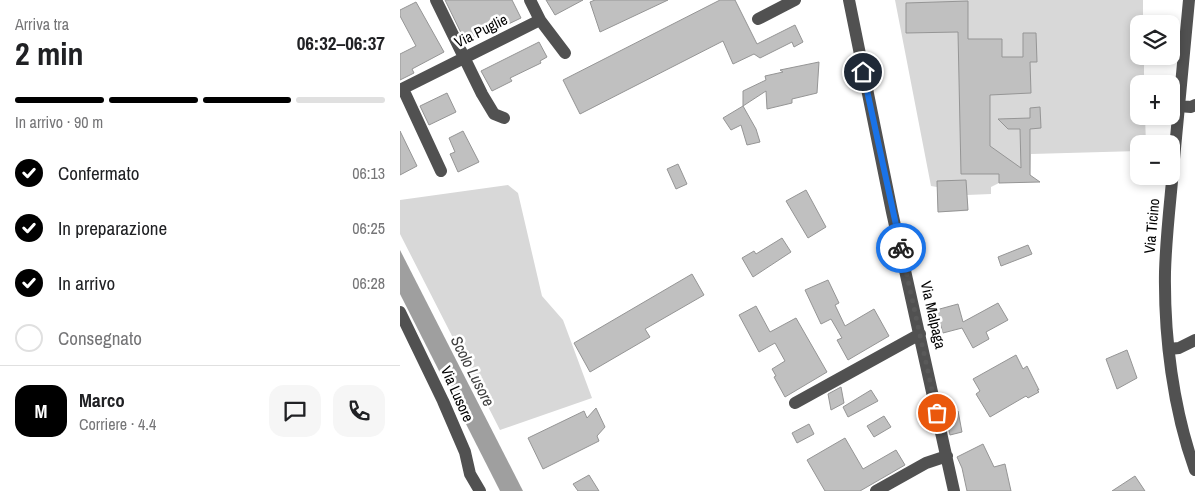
<!DOCTYPE html>
<html lang="it">
<meta charset="utf-8">
<style>
:root{--surface:#fff;--page:#f6f6f6;--text:#202124;--muted:#757577;--line:#e0e0e0;--accent:#000}
body{margin:0;font-family:"Archivo Narrow",sans-serif;background:var(--page);color:var(--text);height:100vh;display:flex;flex-direction:column;font-size:19px;white-space:nowrap}
*{box-sizing:border-box;margin:0}
p{font-size:16px;color:var(--muted)}
.icon{flex:none;width:28px;height:28px;fill:none;stroke:currentColor;stroke-width:2;stroke-linecap:round;stroke-linejoin:round}
.map{position:relative;flex:1;overflow:hidden}
.drawer{display:flex;flex-direction:column;background:var(--surface);width:400px}
.drawer>*{flex:none}
.tools{position:absolute;left:730px;top:15px;display:grid;gap:10px}
.tools a{display:grid;place-items:center;width:50px;height:50px;border-radius:10px;background:var(--surface);box-shadow:0 2px 8px #0003;font-size:25px}
.pin{position:absolute;display:grid;place-items:center;width:42px;height:42px;color:#fff;margin:-21px;border:2px solid #fff;border-radius:50%;box-shadow:0 1px 5px #0007}
.courier{position:absolute;display:grid;place-items:center;width:50px;height:50px;margin:-25px;border:4px solid #1a73e8;border-radius:50%;background:#fff;color:#222;box-shadow:0 1px 6px #0007}
.summary em{font-style:normal;font-weight:700}
.summary div{display:flex;flex-direction:column-reverse}
.summary{display:flex;align-items:center;justify-content:space-between;height:85px;padding:0 15px}
h1{font-size:32px;font-weight:700;line-height:38px}
.bar{display:grid;grid-template-columns:repeat(4,1fr);gap:8px 5px;align-content:center;height:60px;padding:0 15px}
.bar i{height:6px;border-radius:4px;background:var(--line)}
.bar .selected{background:var(--accent)}
.bar p{grid-column:span 4}
.line{display:flex;align-items:center;gap:12px;padding:0 15px;border-top:1px solid var(--line)}
.line div{flex:1}
.round{display:grid;place-items:center;flex:none;width:52px;height:52px;border-radius:15px;background:var(--page)}
ol{padding:0 15px;list-style:none}
li{display:flex;align-items:center;gap:15px;height:55px}
li p{margin-inline-start:auto}
li .icon{padding:5px;border-radius:50%;background:var(--accent);color:#fff;stroke-width:4}
li:last-child{color:var(--muted)}
li i{width:28px;height:28px;border:2px solid var(--line);border-radius:50%}
main{display:flex;flex:1;min-height:0}
.map>svg:first-child{display:block}
.green{fill:#d8d8d8}
.water{fill:#9f9f9f}
.building{fill:#c0c0c0;stroke:#959595}
.lines{fill:none;stroke-linecap:round;stroke-linejoin:round}
.minor{stroke:#515151;stroke-width:12}
.done{stroke:#595959;stroke-width:5;stroke-dasharray:0 9}
.route{stroke:#1a73e8;stroke-width:6}
.labels{text-anchor:middle;stroke-width:5;stroke-linejoin:round;paint-order:stroke}
.street-label{font-size:15px;fill:#000;stroke:#fff}
.water-label{font-size:16px;font-style:italic;fill:#404040;stroke:#fff}
</style>
<main>
<section class="drawer">
<div class="summary"><div><h1>2 min</h1><p>Arriva tra</p></div><em>06:32–06:37</em></div>
<div class="bar"><i class="selected"></i><i class="selected"></i><i class="selected"></i><i></i><p>In arrivo · 90 m</p></div>
<ol>
<li><svg class="icon" aria-label="check" viewBox="0 0 24 24"><path d="M5 12l5 5 9-10"/></svg>Confermato<p>06:13</p></li>
<li><svg class="icon" aria-label="check" viewBox="0 0 24 24"><path d="M5 12l5 5 9-10"/></svg>In preparazione<p>06:25</p></li>
<li><svg class="icon" aria-label="check" viewBox="0 0 24 24"><path d="M5 12l5 5 9-10"/></svg>In arrivo<p>06:28</p></li>
<li><i></i>Consegnato</li>
</ol>
<div class="line" style="height:90px"><b class="round" style="background:var(--accent);color:#fff">M</b><div><b>Marco</b><p>Corriere · 4.4</p></div><a class="round"><svg class="icon" aria-label="chat" viewBox="0 0 24 24"><path d="M4 5h16v11H9l-5 4z"/></svg></a><a class="round"><svg class="icon" aria-label="phone" viewBox="0 0 24 24"><path d="M5 4h4l2 5-3 2q2 4 5 5l2-3 5 2v4C11 20 4 13 5 4z"/></svg></a></div>
</section>
<div class="map">
<svg width="795" height="491" viewBox="0 0 795 491">
<rect width="100%" height="100%" fill="#fff"/>
<path class="green" d="M495,0H743V24H739V56H744V84H739V116H745L746,144H739V151L631,154L630,182L599,183L591,187V194L567,195L568,211L538,212L537,187L531,186Z
M108,185L118,193L142,296L163,320L192,398L100,430L0,234V200Z"/>
<path class="water" d="M0,250L123,491H100L0,294Z"/>
<path class="building" d="M45,0H112L121,18L98,29L96,25L65,41Z
M146,0H183L155,15Z
M195,0H268L200,32L190,2Z
M320,0H335L357,44L395,25L403,42L394,47L392,42L360,58L354,54L333,64L323,41L180,114L163,80Z
M568,1V39H602V57H623V33H636L637,62H630L631,93L590,95V146L621,168L620,129H608L598,119L630,118V108L640,107L641,128L630,129V175L640,182L599,183V174H561L558,32L506,33V3Z
M16,2L44,52L12,69L14,73L0,80V54L16,46L0,16V10Z
M139,42L147,57L140,61L141,63L110,78L112,81L92,91L81,71Z
M419,62L417,93L392,99V103L367,109L366,91L343,106V91L366,80L365,76L383,72L380,70Z
M47,93L56,112L29,125L20,106Z
M343,106L356,129L360,142L347,145L341,125L331,130L323,118Z
M0,131L17,166L0,175Z
M63,131L79,162L58,172L50,154L55,152L49,138Z
M278,164L287,184L276,189L267,169Z
M566,180L568,210L538,212L537,181Z
M406,190L426,227L408,238L386,201Z
M382,238L391,252L353,277L342,258L354,251L356,254Z
M628,245L632,254L601,266L598,257Z
M292,274L304,295L245,329L250,337L190,372L174,343Z
M428,280L439,303L435,305L445,326L474,309L489,336L448,360L437,340L442,338L431,319L421,324L405,290Z
M598,303L608,320L586,332L589,339L573,348L562,328L543,333L536,310L558,304L563,322Z
M356,306L370,332L396,318L427,372L385,397L374,377L376,376L372,369L385,361L375,343L359,352L339,315Z
M727,350L737,378L717,389L706,359Z
M616,355L623,369L627,366L639,390H637L639,392L628,398L626,396L590,417L576,394L580,391L573,379Z
M441,387L444,403L431,410L428,394Z
M471,390L478,401L448,417L443,407Z
M196,408L205,427L197,436L199,441L143,469L128,438L184,411L187,418Z
M558,411L562,432L550,435L545,413Z
M484,416L491,427L474,437L467,426Z
M409,424L414,434L397,443L392,433Z
M445,438L463,469L496,450L505,465L460,491H425L407,460Z
M583,444L594,467L605,464L611,491H567L562,468L557,457Z
M189,475L199,491H178L173,484Z
M735,476L745,491H712Z"/>
<g class="lines">
<path class="minor" d="M36,0L82,94L94,114L104,118
M130,0L140,20
M449,0L492,212L554,491
M789,0C784,53 779,106 774,159C771,196 766,234 765,272C764,336 773,409 795,470
M358,19L395,0
M3,89L41,171
M0,90L140,20L165,53
M779,106L791,107L795,105
M0,312L43,401L65,452L70,474L80,491
M769,349L779,348L795,340
M395,403L520,334
M476,491L526,463L547,456"/>
</g>
<g class="lines">
<path class="done" d="M501,248L537,413"/>
<path class="route" d="M463,72L501,248"/>
</g>
<g class="labels">
<g class="street-label">
<text transform="translate(81 31) rotate(-26)" y="5">Via Puglie</text>
<text transform="translate(752 226) rotate(-85)" y="5">Via Ticino</text>
<text transform="translate(533 315) rotate(77)" y="5">Via Malpaga</text>
<text transform="translate(57 394) rotate(66)" y="5">Via Lusore</text>
</g>
<g class="water-label">
<text transform="translate(73 371) rotate(63)" y="6">Scolo Lusore</text>
</g>
</g>
</svg>
<div class="tools">
<a><svg class="icon" aria-label="layers" viewBox="0 0 24 24"><path d="M12 4l9 5-9 5-9-5zM3 14l9 5 9-5"/></svg></a>
<a>+</a>
<a>−</a>
</div>
<div class="pin" style="left:537px;top:413px;background:#ea580c"><svg class="icon" aria-label="bag" viewBox="0 0 24 24"><path d="M5 8h14l-1 12H6zM9 8a3 3 0 0 1 6 0"/></svg></div>
<div class="pin" style="left:463px;top:72px;background:#1f2937"><svg class="icon" aria-label="home" viewBox="0 0 24 24"><path d="M3 11l9-7 9 7M6 9v11h12V9"/></svg></div>
<div class="courier" style="left:501px;top:248px"><svg class="icon" aria-label="bike" viewBox="0 0 24 24"><circle cx="6" cy="16" r="4"/><circle cx="18" cy="16" r="4"/><path d="M6 16l4-8h5l3 8M10 8l3 8H6M13 5h3"/></svg></div>
</div>
</main>
